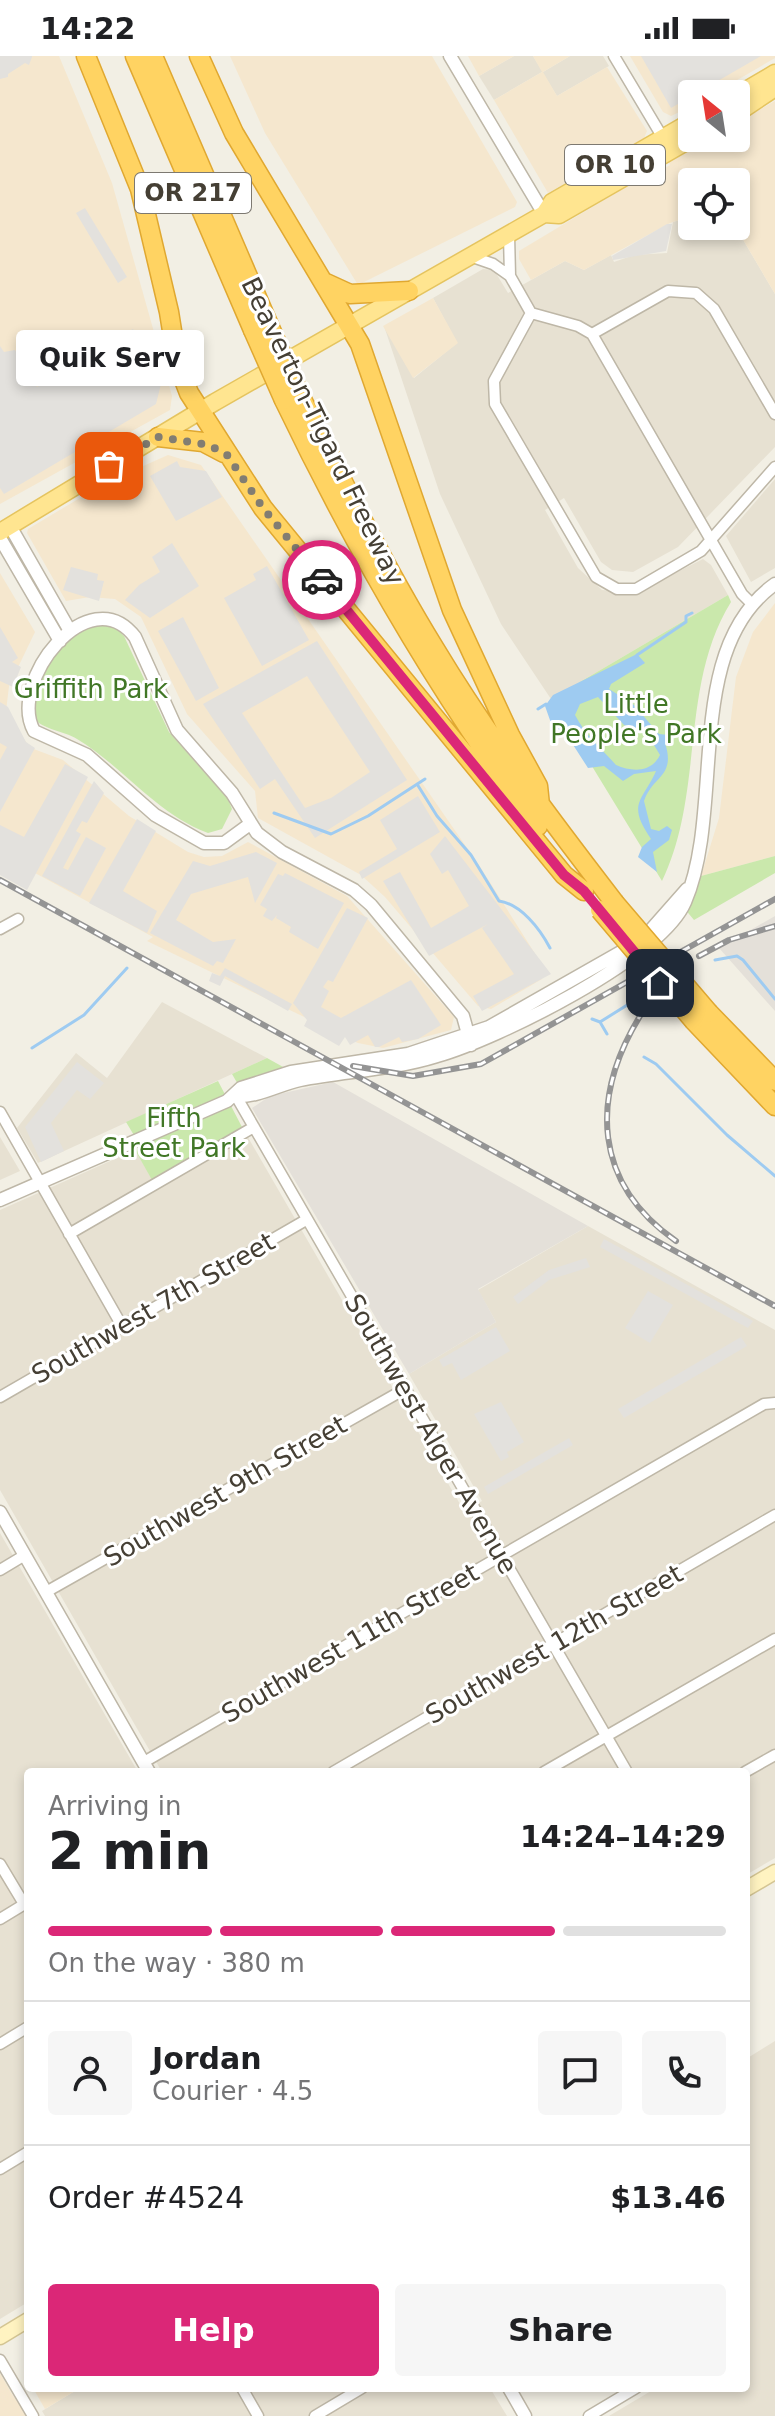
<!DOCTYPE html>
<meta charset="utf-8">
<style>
:root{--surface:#fff;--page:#f6f6f6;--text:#202124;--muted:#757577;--line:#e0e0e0;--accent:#db2777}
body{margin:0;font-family:"DejaVu Sans",sans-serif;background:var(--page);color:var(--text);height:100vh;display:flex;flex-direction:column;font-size:30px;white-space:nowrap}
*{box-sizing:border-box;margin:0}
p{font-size:26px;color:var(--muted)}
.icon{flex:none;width:44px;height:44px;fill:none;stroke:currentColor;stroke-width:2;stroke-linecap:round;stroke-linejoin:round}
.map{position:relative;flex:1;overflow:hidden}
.side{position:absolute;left:24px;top:1712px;width:726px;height:624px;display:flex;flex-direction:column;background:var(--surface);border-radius:8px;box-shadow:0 4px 12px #0003}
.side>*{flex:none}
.needle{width:52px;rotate:330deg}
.fabs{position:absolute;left:678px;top:24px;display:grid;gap:16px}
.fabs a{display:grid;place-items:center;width:72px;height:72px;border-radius:8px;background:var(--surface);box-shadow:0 4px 12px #0003;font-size:40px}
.pin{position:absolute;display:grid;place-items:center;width:68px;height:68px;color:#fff;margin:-34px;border-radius:16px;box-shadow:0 4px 12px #0006}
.courier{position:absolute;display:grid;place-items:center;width:80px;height:80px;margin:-40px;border:6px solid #db2777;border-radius:50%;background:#fff;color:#222;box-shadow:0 2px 10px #0007}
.bubble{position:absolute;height:56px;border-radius:8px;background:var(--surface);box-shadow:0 4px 12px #0003;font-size:26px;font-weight:800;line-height:56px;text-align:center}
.summary em{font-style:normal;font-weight:800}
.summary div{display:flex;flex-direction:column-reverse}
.summary{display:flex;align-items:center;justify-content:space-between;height:136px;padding:0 24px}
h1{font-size:52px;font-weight:800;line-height:60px}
.bar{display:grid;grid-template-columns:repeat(4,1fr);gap:12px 8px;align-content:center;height:96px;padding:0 24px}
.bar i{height:10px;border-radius:6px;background:var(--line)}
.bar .selected{background:var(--accent)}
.bar p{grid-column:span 4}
.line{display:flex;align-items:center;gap:20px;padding:0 24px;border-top:2px solid var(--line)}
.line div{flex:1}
.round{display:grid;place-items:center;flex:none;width:84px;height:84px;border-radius:8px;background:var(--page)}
.action{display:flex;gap:16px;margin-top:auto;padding:16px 24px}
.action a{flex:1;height:92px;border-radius:8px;background:var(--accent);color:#fff;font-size:32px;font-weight:800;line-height:92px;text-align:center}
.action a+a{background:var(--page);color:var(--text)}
.status{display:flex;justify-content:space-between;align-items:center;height:56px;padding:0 40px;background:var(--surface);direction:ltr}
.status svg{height:22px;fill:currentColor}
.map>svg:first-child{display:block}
.residential{fill:#e7e1d2}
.commercial{fill:#f5e7ce}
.industrial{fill:#e4e0d9}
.green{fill:#cae8ac}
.parking{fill:#e3e1dd;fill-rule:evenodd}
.water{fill:#9ecbf1;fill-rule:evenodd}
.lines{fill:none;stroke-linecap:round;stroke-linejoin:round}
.stream{stroke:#9ecbf1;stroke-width:3}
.minor-casing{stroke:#beb7a7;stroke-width:13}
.tertiary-casing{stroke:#beb7a7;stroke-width:15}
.secondary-casing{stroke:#d4c593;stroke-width:17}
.primary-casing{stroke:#e5c45f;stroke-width:19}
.motorway-casing{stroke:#e0a831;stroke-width:21}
.minor{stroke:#fff;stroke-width:10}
.tertiary{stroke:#fff;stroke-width:12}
.secondary{stroke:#fff3c1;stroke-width:14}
.primary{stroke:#ffe590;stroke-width:16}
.motorway{stroke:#ffd362;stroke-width:18}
.rail-casing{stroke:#949494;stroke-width:6}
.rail{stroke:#fff;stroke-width:3;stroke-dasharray:9;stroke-linecap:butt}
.motorway-bridge-casing{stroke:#e0a831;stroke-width:21;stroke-linecap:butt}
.motorway-bridge{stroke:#ffd362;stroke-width:18}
.done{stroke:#827d72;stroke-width:8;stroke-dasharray:0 14.4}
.route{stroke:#db2777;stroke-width:10}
.labels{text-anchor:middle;stroke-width:6;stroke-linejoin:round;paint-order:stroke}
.shield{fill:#fff;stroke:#7d7971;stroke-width:2}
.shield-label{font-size:24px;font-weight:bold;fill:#453f34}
.street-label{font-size:26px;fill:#453f34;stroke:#fff}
.park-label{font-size:26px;fill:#417726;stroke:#fff}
</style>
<div class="status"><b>14:22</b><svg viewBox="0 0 49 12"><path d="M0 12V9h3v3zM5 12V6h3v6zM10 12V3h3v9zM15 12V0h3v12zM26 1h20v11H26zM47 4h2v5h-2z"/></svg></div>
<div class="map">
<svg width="775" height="2360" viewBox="0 0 775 2360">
<rect width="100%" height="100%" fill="#f2efe4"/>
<path class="residential" d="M514,0H533L543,16L570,0H603L609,10L557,40L542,16L494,44L479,20Z
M692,160V170H735L775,238V391L678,491L633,516L612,514L601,506L564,442L545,454L578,512L602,534L636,537L703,503L711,509L728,539L551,643L501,568L440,438L384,270L414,322L457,287L433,242L483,213L494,214L508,237L565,205L584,214L611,199L614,206L634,199L667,197L673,166Z
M775,423V512L751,526L726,480Z
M162,946L267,1002L38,1107L17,1072L76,997L107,1022Z
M242,1071L464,1455L482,1445L409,1318L496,1266L478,1234L588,1170L775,1274V1802L746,1819V1716H162L0,1434V1154L135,1094L152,1123Z
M0,1081L20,1115L0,1124Z
M0,1477L138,1716H28V2246L0,2263Z
M775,1985V2360H609L656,2332H746V2003Z
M80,2332H490L507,2360H45L42,2355Z"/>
<path class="commercial" d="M0,0H59L112,127L172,340L170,354L0,448Z
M230,0H432L517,146L515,151L358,229L265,77Z
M468,0H514L479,20Z
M533,0H570L543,16L557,40L607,11L647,75L644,82L548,137L494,44L542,16Z
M630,0H775V2L713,38H692V50L671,60L663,56Z
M775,45V238L735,170L736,126H692V160L670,167L584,214L565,205L531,224L519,203V195L644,120L646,123L670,109L669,106L711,82H736V67Z
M433,242L458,287L413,322L383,270Z
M168,399L201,409L479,809L546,915L542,923L491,953L478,950L385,841L361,819L258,762L255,735L187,658L141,561L115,543L90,541L66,545L27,477L28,473L105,427Z
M0,517L35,576L9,630L6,655L8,664L31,692L63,704L129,760L188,796L204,801L222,800L248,786L347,840L454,961L451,974L383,992L358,987L147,885L153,881L0,798Z
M775,547V800L701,820L719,762L736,621L753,576Z
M0,2317L12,2338L27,2360H0Z
M33,2332H73L75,2335L45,2353Z"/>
<path class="industrial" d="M775,860V955L719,892Z
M333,1026L588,1170L478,1233L496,1266L409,1318L252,1052L270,1040Z"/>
<path class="green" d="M728,539L731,546C679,630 705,736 662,825L551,643Z
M88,567L115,571L124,580L169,676L228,743L232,753L222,773L208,777C155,757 125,712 77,683C64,675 44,674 33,662C38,617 51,593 88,567Z
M775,800V817L694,864L684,852L701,820Z
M267,1002L294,1017L247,1044L232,1018Z
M218,1025L242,1071L152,1124L135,1094L141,1091L126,1066Z"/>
<path class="parking" d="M0,0H32V1L29,9L25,7L8,18V21L0,23Z
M641,0H761L671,52Z
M85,152L127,221L118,227L76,157Z
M667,168H672L666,195L613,204L612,200Z
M133,273L161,328L156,348L4,438L0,432V290L4,296L15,294L37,331Z
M177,405L180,411L206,415L222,441L176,465L150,420Z
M172,487L199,530L150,562L125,544L139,529L160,516L152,501Z
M267,510L309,584L262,610L224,542L256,524L253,518Z
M71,511L98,518L97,524L104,525L99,545L63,534Z
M183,561L219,632L196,645L158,575Z
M0,571L18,602L12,606L21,611L13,631L0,625Z
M317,585L407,724L315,782L275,723L260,733L203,648ZM307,620L370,716L331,742L305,752L242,657Z
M0,646L8,651L26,686L35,692L0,756V704L7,691L0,687Z
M65,708L88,721L27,834L0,819V769L24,781Z
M94,725L104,737L87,767L82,765L76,775L81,778L63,812L68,814L86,781L106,792L80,840L42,820Z
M418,740L440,776L362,823L359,816L397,793L380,764Z
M137,763L156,775L123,835L157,855L147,877L89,847Z
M445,780L551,918L482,955L473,940L514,918L482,872L488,868L429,900L383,825L400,816L431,872L469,850L448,814L442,818L430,798Z
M256,796L277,807L255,847L248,821L191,838L176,864L213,886L236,883L223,907L217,905L213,910L150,877L193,805L210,810Z
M285,817L344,847L318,893L289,876L291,871L276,862L277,859L272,865L263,860L267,853L260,849L278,818L283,820Z
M347,852L368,862L333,926L328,924L323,931L329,935L321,951L341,962L411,924L441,969L418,983L402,986L399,981L379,991H375L368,979L350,989L345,981L339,990L304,970L307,964L293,947Z
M225,912L292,948L288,955L225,920L220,930L209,925L212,917L220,920Z
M77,1006L104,1027L90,1043L77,1034L51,1067L64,1095L41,1106L25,1071Z
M604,1183L753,1265L748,1272L600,1191Z
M586,1202L590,1211L549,1224L518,1248L513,1241L549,1214Z
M648,1235L673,1249L650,1287L625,1272Z
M496,1271L510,1295L461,1324L452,1307L443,1311L439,1304Z
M741,1281L747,1290L624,1362L618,1353Z
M501,1346L524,1386L507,1396L509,1401L501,1405L474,1358Z
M569,1382L573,1389L488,1438L484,1431Z"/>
<path class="water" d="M637,598L645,607L611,628L609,633L633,648L659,678L678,680L665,687C676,721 653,719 644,745L651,773L659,775L667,770L672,774L669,784L653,796L657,816L638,801L642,791L651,783C626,747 643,745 656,715L634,718L623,725L604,710L588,712L568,681L551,667L545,650L553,639ZM598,641L624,669L648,679L660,699C651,717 632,716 616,709C603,694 585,679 575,659L580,648Z"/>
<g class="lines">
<path class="stream" d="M637,599L686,566V560L692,557
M538,653L546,648
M417,728L437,760L471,799L499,845C521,848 540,873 550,892
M274,757L331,778L368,760L425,723
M715,904L737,900L743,904L775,943
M592,963L600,966L607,978
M600,966L632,946
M32,992L84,959L127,912
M644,1001L656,1008L727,1079L775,1120"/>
<defs>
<path id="minor" d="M614,0L663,82
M509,179L510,220L531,257L578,270L592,278L742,538L753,549
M470,200L493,208L510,220
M531,257L494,325L495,348L596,521L617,533H636L701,495L775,411
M592,278L668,235L696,237L714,253L775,358
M0,873L18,863
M236,1040L627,1716
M0,1056L122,1270
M69,1178L254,1071
M0,1341L306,1164
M0,1514L25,1499
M46,1536L405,1333
M144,1706L764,1348L775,1347
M333,1716L775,1459
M544,1716L775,1583
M745,1716L775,1699
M0,1808L24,1848
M0,1863L28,1846
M0,1988L28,1971
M0,2113L28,2096
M0,2304L33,2360
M242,2332L258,2360
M315,2360L362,2332
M589,2360L636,2332"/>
<path id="tertiary" d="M450,0L544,158
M10,470L70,575
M0,482L60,585
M250,768L224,787H204L155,759L87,699L34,675C7,626 89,521 135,581L177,674L232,737L257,777L282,796L354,834L371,849L463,960L471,989
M236,1040C256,1042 280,1028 300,1024C346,1015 392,1014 437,1000C497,983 660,903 685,846C726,751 682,594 775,528
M0,1144L227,1045L241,1032L291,1016L408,998L489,971L642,884L687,833
M0,1456L149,1716
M509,2332L525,2360"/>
<path id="secondary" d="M746,1833L775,1816
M0,2281L28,2264"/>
<path id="primary" d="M736,40L775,17
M736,58L775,32
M544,158L559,159L693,82
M0,476L215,346L544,158L552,146L692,65"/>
<path id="motorway" d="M86,0L140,133L169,256L177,306L189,337L263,452L564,819L584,835
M135,0L253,274
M153,0L268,267
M199,0L234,77L360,288L452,554L510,679L538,730L540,749
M326,227L350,238L409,235
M298,335C341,423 384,510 435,593C488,681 551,764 614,846
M284,344C356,494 438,637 538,770
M158,381L203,386L224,397
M709,957L775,1025
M694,965L775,1050"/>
</defs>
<use href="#minor" class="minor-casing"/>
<use href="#tertiary" class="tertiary-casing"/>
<use href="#secondary" class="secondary-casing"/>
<use href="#primary" class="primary-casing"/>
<use href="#motorway" class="motorway-casing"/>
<use href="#minor" class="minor"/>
<use href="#tertiary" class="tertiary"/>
<use href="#secondary" class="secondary"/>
<use href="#primary" class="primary"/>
<use href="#motorway" class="motorway"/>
<defs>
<path id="rail" d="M0,824L775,1250
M699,900L729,884L775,870
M353,1010L413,1020L481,1008L775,843
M676,1185C593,1127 590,1042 640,960C654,938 665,918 685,902"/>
</defs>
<use href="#rail" class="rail-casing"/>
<use href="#rail" class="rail"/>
<defs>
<path id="motorway-bridge" d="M268,267L298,335
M253,274L284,344
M614,846L709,957
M600,854L694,965"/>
</defs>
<use href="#motorway-bridge" class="motorway-bridge-casing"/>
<use href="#motorway-bridge" class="motorway-bridge"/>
</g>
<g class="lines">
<path class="done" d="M109,410L158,381L209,389L227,399L263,452L322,524"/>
<path class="route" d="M322,524L564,819L584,835L660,927"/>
</g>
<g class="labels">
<g class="shield">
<rect x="565" y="89" width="100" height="40" rx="6"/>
<rect x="135" y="117" width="116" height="40" rx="6"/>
</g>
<g class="shield-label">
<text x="615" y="117">OR 10</text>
<text x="193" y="145">OR 217</text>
</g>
<g class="street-label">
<text transform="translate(323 375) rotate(64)" y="9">Beaverton-Tigard Freeway</text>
<text transform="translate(153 1252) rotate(-30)" y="9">Southwest 7th Street</text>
<text transform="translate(431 1378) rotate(60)" y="9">Southwest Alger Avenue</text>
<text transform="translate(225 1435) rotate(-30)" y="9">Southwest 9th Street</text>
<text transform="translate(350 1587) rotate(-30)" y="9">Southwest 11th Street</text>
<text transform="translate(554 1588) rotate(-30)" y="9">Southwest 12th Street</text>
</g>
<g class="park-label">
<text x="91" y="642">Griffith Park</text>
<text x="636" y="657">Little<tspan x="636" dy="30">People's Park</tspan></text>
<text x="174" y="1071">Fifth<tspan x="174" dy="30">Street Park</tspan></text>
</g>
</g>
</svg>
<div class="fabs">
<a><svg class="needle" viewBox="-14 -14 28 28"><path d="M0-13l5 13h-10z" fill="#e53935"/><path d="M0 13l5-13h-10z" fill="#757577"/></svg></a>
<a><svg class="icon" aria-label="locate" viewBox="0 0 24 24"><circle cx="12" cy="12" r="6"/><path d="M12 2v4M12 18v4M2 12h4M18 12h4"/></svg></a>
</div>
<div class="pin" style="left:109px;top:410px;background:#ea580c"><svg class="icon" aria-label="bag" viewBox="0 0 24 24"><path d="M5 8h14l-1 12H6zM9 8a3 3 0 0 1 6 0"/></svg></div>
<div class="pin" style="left:660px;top:927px;background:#1f2937"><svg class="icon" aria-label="home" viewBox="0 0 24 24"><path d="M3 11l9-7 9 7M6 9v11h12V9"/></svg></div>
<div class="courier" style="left:322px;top:524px"><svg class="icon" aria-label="car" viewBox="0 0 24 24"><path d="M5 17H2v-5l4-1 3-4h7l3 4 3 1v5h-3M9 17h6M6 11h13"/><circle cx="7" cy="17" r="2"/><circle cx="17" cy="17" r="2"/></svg></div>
<div class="bubble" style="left:16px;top:274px;width:188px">Quik Serv</div>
<section class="side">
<div class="summary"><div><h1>2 min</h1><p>Arriving in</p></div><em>14:24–14:29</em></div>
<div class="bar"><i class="selected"></i><i class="selected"></i><i class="selected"></i><i></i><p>On the way · 380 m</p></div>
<div class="line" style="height:144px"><a class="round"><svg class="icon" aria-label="person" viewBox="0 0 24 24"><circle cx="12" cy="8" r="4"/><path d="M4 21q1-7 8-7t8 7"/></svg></a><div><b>Jordan</b><p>Courier · 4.5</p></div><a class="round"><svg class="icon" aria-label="chat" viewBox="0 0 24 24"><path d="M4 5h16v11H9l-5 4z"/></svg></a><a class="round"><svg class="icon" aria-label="phone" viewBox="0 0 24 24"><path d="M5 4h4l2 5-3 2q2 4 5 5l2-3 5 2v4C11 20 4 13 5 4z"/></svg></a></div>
<div class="line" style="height:104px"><div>Order #4524</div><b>$13.46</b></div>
<div class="action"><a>Help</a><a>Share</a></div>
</section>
</div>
